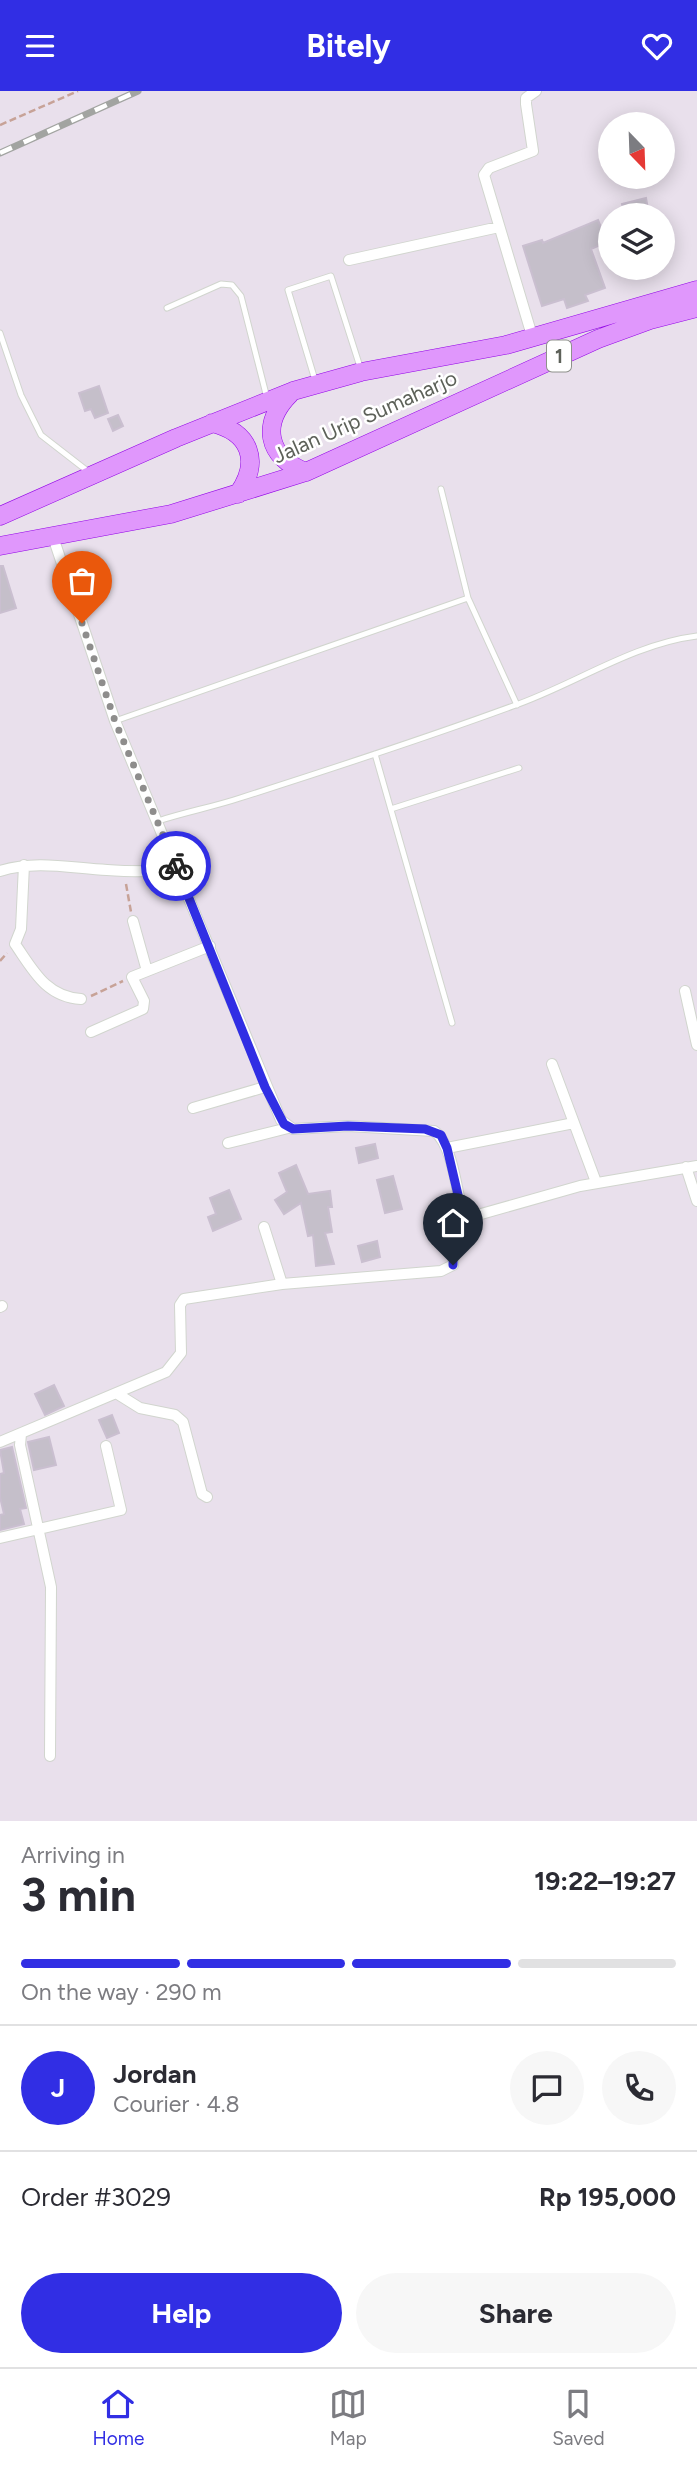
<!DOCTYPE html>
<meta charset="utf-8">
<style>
:root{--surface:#fff;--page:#f7f7f7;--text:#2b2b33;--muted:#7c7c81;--line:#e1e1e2;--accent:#312ee4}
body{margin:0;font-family:Figtree,sans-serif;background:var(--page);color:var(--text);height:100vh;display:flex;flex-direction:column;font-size:26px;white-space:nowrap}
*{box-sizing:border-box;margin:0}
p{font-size:23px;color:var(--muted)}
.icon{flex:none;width:38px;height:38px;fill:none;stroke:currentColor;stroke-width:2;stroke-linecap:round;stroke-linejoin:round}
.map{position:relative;height:1730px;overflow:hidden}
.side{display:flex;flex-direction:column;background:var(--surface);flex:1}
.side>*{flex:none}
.needle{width:46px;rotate:157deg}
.controls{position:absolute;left:598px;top:21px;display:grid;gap:14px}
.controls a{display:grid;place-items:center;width:77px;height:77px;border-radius:50%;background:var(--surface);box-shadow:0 4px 18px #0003;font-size:35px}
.pin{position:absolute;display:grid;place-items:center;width:60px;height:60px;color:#fff;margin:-72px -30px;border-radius:50% 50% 50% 0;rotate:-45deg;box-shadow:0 0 7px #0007}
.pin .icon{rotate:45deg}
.courier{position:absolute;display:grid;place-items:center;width:70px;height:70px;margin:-35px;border:5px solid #312ee4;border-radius:50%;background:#fff;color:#222;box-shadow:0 2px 9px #0007}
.head em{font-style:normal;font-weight:700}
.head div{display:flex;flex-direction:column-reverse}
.head{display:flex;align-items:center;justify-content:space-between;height:119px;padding:0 21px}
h1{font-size:46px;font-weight:700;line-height:52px}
.bar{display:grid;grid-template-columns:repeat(4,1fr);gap:10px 7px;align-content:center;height:84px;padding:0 21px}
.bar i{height:9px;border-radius:5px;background:var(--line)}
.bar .on{background:var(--accent)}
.bar p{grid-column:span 4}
.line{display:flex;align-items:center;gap:18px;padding:0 21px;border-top:2px solid var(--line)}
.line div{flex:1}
.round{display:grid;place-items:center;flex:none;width:74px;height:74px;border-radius:37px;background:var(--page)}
.primary-button{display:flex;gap:14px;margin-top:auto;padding:14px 21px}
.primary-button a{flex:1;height:80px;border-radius:42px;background:var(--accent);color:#fff;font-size:28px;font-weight:700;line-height:80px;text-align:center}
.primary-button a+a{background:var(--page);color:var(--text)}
header{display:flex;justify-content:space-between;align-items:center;height:91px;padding:0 21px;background:var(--accent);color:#fff;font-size:32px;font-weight:700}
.tabs{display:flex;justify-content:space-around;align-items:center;height:98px;border-top:2px solid var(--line);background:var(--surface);font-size:19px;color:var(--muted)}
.tabs a{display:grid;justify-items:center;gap:4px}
.tabs .on{color:var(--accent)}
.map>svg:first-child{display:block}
.building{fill:#c5bfca;stroke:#cabfd0;stroke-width:2}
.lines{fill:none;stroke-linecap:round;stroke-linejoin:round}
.service-casing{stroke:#d1d5ce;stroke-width:7}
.minor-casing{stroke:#d1d5ce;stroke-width:12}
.trunk-casing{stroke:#9206e6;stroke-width:19}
.path{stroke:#c7a297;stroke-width:2.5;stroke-dasharray:7 3.5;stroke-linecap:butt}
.service{stroke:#fff;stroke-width:5}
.minor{stroke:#fff;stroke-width:10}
.trunk{stroke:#e097fc;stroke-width:18}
.rail-casing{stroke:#a2a4a1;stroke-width:7}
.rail{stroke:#fff;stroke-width:4.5;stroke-dasharray:13;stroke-linecap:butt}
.done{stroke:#8e8d8c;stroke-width:7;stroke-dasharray:0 12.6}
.route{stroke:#312ee4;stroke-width:9}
.labels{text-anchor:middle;stroke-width:5;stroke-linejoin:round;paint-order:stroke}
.shield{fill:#fff;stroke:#8e908b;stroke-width:2}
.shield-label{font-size:19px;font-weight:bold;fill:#5d6159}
.street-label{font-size:21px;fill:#5d6159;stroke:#fff}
</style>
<header><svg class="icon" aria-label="menu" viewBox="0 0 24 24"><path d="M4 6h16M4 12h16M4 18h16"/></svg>Bitely<svg class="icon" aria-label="heart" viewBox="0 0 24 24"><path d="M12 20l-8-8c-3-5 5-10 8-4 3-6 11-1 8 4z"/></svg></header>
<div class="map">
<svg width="697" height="1730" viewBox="0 0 697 1730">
<rect width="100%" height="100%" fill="#e9e0ec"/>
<path class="building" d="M646,107L649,124H625L622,113Z
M598,129L607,151L591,158L605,197L585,204L588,210L567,217L564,208L542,215L523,155L542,149L543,152Z
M99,295L108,322L95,327L91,318L85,320L79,302Z
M118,324L123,335L113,340L108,328Z
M0,475H3L16,517L0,522Z
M375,1053L378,1067L359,1072L356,1057Z
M296,1074L308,1103L330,1100L332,1116H328L332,1141L325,1142L334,1173L316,1175L313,1144L308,1145L301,1112L284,1123L275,1109L287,1101L279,1082Z
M393,1085L402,1118L385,1122L377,1089Z
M229,1099L241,1128L213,1140L208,1126L216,1123L210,1107Z
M377,1150L380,1166L362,1171L358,1155Z
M54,1294L64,1315L45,1324L35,1303Z
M112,1324L119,1342L107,1347L99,1329Z
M49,1346L56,1374L34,1379L28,1351Z
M12,1356L26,1417L20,1418L24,1433L0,1439V1424L4,1423L0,1406V1383L4,1382L0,1359Z"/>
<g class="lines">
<defs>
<path id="service" d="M167,217L221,193L232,194L241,205L267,307
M0,242L21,304L41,344L90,382
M315,289L288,199L331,185L361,279
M441,398L468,507L517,614
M115,630L468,507
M375,663L452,932
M391,718L519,677
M158,730C185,721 213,716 240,707C331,678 423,648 513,615C574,594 632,553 697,545"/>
<path id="minor" d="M349,169L499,136
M533,248L484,84L489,77L533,60L526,13V7L536,0
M53,446L115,630L281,1029L293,1038L348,1035L434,1040C452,1052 457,1100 462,1121L467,1127L580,1095L697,1075
M24,774L21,838L15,853C33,879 46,906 81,908
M0,780C36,769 70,777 107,779C131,781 155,780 178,780
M133,830L147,880
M685,900L697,954
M91,941L143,918L144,910L132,886L210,855
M552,973L596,1091
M193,1017L265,996
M228,1052L288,1037
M447,1057L574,1032
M686,1076L697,1110
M264,1136L282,1193
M0,1216L2,1215
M116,1302L140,1317L175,1324L183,1331L202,1403L207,1406
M21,1343L20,1354L51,1496L50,1665
M0,1351L166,1281L181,1262L180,1214L184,1208L282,1193L441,1180L453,1174L454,1137L467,1127
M0,1447L121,1419L106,1355"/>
<path id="trunk" d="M290,303C261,332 266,366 306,381
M212,332C250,341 261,370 238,403
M0,425L176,347L293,300L361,281L506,254L697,199
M0,455L171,423L306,381L598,248L650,229L697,217"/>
</defs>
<use href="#service" class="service-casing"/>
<use href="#minor" class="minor-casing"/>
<use href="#trunk" class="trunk-casing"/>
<path class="path" d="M0,34L78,0
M126,793L131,821
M0,870L7,862
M91,905L123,890"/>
<use href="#service" class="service"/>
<use href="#minor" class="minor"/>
<use href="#trunk" class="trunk"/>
<defs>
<path id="rail" d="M0,62L138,0"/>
</defs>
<use href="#rail" class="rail-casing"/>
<use href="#rail" class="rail"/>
</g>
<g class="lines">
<path class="done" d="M82,532L115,630L176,775"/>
<path class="route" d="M176,775L265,996L284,1033L293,1038L348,1035L425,1038L441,1044L447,1057L462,1121L467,1127L454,1137L453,1174"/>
</g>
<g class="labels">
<rect class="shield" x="547" y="249.5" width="24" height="31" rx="5"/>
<g class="shield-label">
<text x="559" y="272">1</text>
</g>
<g class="street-label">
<text transform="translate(365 326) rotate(-24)" y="7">Jalan Urip Sumaharjo</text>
</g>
</g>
</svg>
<div class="controls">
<a><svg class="needle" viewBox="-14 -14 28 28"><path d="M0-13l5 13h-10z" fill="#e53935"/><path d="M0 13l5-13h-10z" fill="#7c7c81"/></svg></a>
<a><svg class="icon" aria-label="layers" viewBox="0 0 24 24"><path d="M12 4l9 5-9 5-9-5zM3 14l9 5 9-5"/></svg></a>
</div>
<div class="pin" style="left:82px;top:532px;background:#ea580c"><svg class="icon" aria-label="bag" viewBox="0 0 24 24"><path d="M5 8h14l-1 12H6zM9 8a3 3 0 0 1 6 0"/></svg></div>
<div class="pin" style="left:453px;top:1174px;background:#1f2937"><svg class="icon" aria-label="home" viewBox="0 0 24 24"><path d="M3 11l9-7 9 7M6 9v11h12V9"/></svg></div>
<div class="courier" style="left:176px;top:775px"><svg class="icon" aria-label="bike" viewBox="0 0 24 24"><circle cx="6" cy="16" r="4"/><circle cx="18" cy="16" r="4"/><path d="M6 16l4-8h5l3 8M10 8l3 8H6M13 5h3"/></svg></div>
</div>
<section class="side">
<div class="head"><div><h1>3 min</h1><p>Arriving in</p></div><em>19:22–19:27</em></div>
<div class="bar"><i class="on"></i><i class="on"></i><i class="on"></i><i></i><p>On the way · 290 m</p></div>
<div class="line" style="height:126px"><b class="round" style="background:var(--accent);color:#fff">J</b><div><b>Jordan</b><p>Courier · 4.8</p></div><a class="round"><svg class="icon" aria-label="chat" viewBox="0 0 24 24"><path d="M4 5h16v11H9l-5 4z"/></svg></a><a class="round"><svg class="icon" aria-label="phone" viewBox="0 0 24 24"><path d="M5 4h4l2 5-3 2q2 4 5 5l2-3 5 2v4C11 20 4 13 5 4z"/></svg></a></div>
<div class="line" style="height:91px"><div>Order #3029</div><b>Rp 195,000</b></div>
<div class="primary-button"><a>Help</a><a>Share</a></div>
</section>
<nav class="tabs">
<a class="on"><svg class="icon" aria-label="home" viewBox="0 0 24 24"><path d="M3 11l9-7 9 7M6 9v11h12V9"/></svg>Home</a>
<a><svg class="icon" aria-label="map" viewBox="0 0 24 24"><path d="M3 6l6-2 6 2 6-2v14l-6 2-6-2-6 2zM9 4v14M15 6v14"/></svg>Map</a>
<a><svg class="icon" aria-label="saved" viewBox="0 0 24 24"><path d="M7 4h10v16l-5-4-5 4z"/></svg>Saved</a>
</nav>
